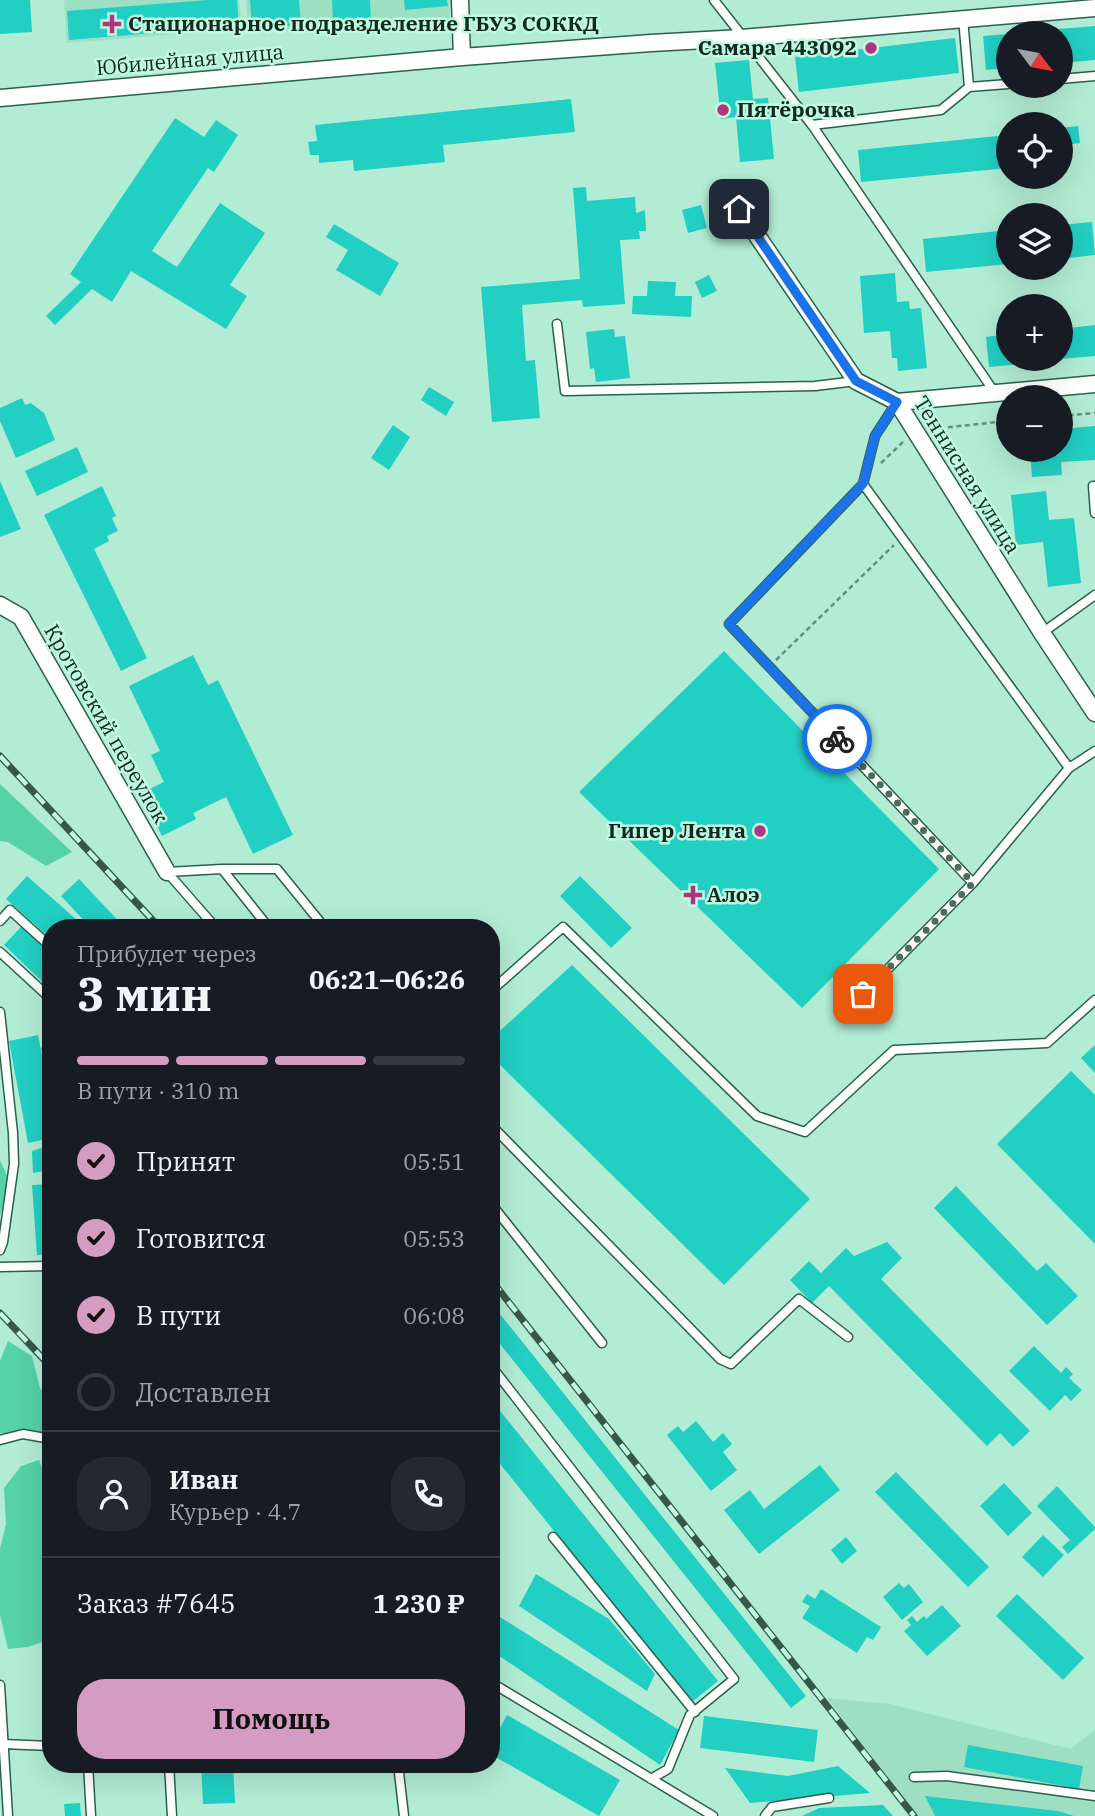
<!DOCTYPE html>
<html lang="ru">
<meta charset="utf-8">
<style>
:root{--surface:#171b24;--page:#242831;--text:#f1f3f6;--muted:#9ea1a6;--line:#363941;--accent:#d49cc1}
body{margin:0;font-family:"IBM Plex Serif",serif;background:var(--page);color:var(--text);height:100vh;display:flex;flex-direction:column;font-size:26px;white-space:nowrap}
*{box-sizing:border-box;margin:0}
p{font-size:23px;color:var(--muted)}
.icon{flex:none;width:38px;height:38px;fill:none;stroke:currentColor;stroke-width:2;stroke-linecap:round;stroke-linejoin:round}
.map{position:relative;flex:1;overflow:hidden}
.sheet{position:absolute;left:42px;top:919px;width:458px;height:854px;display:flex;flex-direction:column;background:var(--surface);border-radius:28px;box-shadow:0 7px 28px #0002}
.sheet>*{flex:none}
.needle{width:46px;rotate:122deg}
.controls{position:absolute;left:996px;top:21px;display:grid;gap:14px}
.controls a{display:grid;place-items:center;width:77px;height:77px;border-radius:50%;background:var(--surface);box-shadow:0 7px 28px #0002;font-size:35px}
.pin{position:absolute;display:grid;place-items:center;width:60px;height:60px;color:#fff;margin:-30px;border-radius:14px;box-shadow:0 4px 10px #0006}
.courier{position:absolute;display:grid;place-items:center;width:70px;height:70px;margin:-35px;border:5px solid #1a73e8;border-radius:50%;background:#fff;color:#222;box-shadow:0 2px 9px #0007}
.summary em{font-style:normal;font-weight:700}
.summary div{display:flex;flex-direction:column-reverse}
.summary{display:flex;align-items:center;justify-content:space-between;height:119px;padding:0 35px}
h1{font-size:46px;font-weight:700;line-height:52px}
.bar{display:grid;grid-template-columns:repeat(4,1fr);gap:10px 7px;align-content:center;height:84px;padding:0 35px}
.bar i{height:9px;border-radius:5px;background:var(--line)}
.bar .selected{background:var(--accent)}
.bar p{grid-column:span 4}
.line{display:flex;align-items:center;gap:18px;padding:0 35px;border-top:2px solid var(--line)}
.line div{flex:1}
.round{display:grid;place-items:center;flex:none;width:74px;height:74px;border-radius:28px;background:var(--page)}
ol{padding:0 35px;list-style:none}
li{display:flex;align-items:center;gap:21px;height:77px}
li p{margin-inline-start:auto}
li .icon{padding:7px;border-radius:50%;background:var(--accent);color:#111;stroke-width:4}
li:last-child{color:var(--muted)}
li i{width:38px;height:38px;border:4px solid var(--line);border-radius:50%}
.action{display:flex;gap:14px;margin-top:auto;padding:14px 35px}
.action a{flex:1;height:80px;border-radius:28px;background:var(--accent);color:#111;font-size:28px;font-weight:700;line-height:80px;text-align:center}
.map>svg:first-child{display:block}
.built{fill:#9edfc4}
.green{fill:#55d2a7}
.building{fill:#22cfc3}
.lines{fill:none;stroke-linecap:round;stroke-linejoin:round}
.lane-casing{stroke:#2a614d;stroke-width:11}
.street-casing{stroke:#2a614d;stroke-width:19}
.path{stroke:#658e7e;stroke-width:2.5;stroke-dasharray:5 3.5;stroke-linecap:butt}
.lane{stroke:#fff;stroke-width:8}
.street{stroke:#fff;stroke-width:16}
.rail-casing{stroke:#38574b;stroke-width:7}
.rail{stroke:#bff9e1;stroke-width:4.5;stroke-dasharray:13;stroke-linecap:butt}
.done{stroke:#4a6d5f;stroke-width:7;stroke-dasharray:0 12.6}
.route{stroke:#1a73e8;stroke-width:9}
.poi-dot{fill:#b03280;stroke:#bff9e1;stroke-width:2.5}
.labels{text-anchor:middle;stroke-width:5;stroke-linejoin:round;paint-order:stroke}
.poi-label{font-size:21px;font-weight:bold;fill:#122920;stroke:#bff9e1;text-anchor:start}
.street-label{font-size:21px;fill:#122920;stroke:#bff9e1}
</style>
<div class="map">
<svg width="1095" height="1816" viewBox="0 0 1095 1816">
<rect width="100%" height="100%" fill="#b2ecd4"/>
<path class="built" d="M64,0H239L242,29L67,43Z
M246,0H449L450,20L248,33Z
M827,1698L890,1704L1071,1749L1095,1729V1816H918Z"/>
<path class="green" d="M0,784L72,852L46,866L8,842L0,841Z
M0,1160L9,1180L0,1216Z
M8,1341L32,1356L40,1388L51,1401V1437L0,1433V1361Z
M39,1460L45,1475L44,1529L48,1560L49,1607L45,1641L28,1647L8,1649L0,1615V1549L6,1524L4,1488L21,1466Z"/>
<path class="building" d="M0,0H30L32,32L0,34Z
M208,0H237L239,26L69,40L67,11Z
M250,0H299L301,25L252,29Z
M332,0H370L371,21L333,23Z
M404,0H447L448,6L405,10Z
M1095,26V60L1060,63V33H1033V31Z
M1008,34V68L986,70L983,36Z
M955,38L959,73L799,92L795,57Z
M749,60L753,99L768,98L774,159L740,162L736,117L721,119L715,63Z
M571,99L575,132L443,145L445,162L354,171L353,160L319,163V155H310L308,142L317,141L315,125Z
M175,118L204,137L216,120L238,135L214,172L208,168L152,251L177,267L220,203L265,233L230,285L247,296L226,329L131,271L112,302L92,289L55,325L46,316L81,282L70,274Z
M1078,126L1080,143L1060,145V128Z
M1008,135V168L861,182L858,150Z
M586,187L587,201L635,197L636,213L645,210L646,231H639L640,239L620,240L625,304L583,307L582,300L522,305L526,361L535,360L540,418L492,422L481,287L580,279L573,188Z
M701,205L707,228L688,233L682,210Z
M1092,222L1095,255L1060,259V225Z
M334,224L399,263L380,296L336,270L348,250L326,237Z
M1008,230V264L926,272L923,239Z
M895,273L897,302L909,301L910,309L921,308L927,368L898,371L897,358H892L890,331L864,333L860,276Z
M709,275L717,291L702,298L695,282Z
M648,281L676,282L675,296H692L691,317L632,314L633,296H647Z
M1095,325V356L1060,359V329Z
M614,329L615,337L625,336L630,378L596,382L594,368L590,369L586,332Z
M1008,334V359H1050V361L989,367L986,337Z
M429,387L454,402L446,416L421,400Z
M22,398L25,405L31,403L44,413L55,440L16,458L0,421V408Z
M393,425L410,437L389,470L371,458Z
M1095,426V460L1061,462L1062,475L1032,477L1030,450H1060V429Z
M77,447L88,472L37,496L25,471Z
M0,481L21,529L0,537Z
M102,486L116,516L112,518L118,531L107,536L109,541L94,549L147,658L121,671L44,515Z
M1046,491L1049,520L1074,518L1081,583L1048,587L1043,542L1016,545L1011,495Z
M724,651L939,869L802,1008L579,792Z
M193,655L208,685L218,680L293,835L253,854L226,797L193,813L196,819L162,836L141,793L164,782L151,755L160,751L129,686Z
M27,876L86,928H51V939L6,899Z
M580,876L632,928L611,948L560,896Z
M79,879L125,928H91L61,896Z
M23,925L51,951V990L4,945Z
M572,965L810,1199L724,1285L492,1057V1038Z
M38,1035L51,1103V1138L28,1143L9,1041Z
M1095,1045V1073L1081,1058Z
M1071,1071L1095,1095V1244L997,1144Z
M51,1145V1170L33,1173L32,1151Z
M51,1184L50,1254L37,1255L32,1185Z
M956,1186L1037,1271L1046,1263L1078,1296L1047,1325L934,1208Z
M887,1242L902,1258L881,1279L1030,1431L1013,1447L1000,1433L987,1446L829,1286L812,1303L790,1280L809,1261L821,1273L846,1248L854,1256Z
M492,1304L806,1696L791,1708L492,1334Z
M1034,1346L1061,1373L1066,1367L1073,1374L1069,1378L1082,1390L1071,1401L1065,1395L1050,1411L1009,1371Z
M492,1401L718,1681L692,1702L492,1454Z
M696,1421L713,1442L723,1433L732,1444L723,1452L737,1470L711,1491L667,1435L678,1426L683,1432Z
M820,1465L840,1490L759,1554L724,1510L750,1490L764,1509Z
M896,1472L989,1567L968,1587L875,1492Z
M1004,1483L1032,1513L1008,1536L980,1506Z
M1057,1486L1095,1527V1529L1068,1554L1062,1547L1070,1540L1037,1506Z
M1043,1535L1064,1555L1043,1577L1022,1557Z
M846,1537L857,1551L842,1564L831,1550Z
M536,1574L609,1619L655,1674L647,1691L519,1606Z
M899,1583L904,1588L909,1584L923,1602L902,1620L883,1597Z
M821,1589L881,1627L873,1640L867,1637L857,1653L802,1618L810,1606L802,1602L807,1594L815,1599Z
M1017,1594L1084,1658L1063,1680L996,1616Z
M942,1605L961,1626L927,1656L904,1631L911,1625L907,1620L912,1616L917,1622L924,1616L926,1619Z
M492,1612L679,1730L660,1765L492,1651Z
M507,1715L620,1780L599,1816L492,1755V1742Z
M704,1716L818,1730L814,1762L700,1748Z
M968,1745L1083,1766L1079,1789L964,1767Z
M201,1764H233L235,1803L203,1804Z
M838,1766L870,1793L750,1803L725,1768L788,1776Z
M925,1796L1058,1811L1074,1816H935Z
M80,1803L81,1816H65L64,1804Z
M883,1805L893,1816H802L819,1808Z"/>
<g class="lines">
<defs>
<path id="lane" d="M714,0L812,125L995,393
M963,18L969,87
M1060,79L1095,76
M812,125L941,110L969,87L1008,84
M557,324L565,391L815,386L856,381
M897,402L875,436L863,484L1069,768
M863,484L729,624L973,883
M1095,486H1093L1095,513
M1042,633L1095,595
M222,869H277L325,928
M167,872L222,869L269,928
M167,872L216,928
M0,921L10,910L51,947
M0,952L51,999
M492,990L563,927L757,1116L805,1132L894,1050L1047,1043L1095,1000
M863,994L973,883L1069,768L1095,751
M0,1012L13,1133L14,1164L3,1242L0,1250
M47,1049L51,1070
M492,1126L720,1359L731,1364L799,1299L848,1337
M492,1205L602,1343
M0,1267L51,1266
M492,1367L734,1679L690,1715L668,1769L651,1779
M0,1440L23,1434L51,1439
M553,1537L695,1712
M492,1683L713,1816
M0,1685L8,1816
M3,1744L51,1746
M88,1764L91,1816
M169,1764L172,1816
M398,1764L404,1816
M914,1777L947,1776L1095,1796
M765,1816L772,1807L829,1798"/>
<path id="street" d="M460,0L462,57
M0,98L462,57L651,43L742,38L1095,8
M739,209L856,381L897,402L1042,633L1095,713
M897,402L1095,384
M0,605L21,617L167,872"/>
</defs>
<use href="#lane" class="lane-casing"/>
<use href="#street" class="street-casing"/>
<path class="path" d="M1060,416L1095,413
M931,429L1008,421
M881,463L904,441
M776,660L894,545"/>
<use href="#lane" class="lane"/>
<use href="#street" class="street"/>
<defs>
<path id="rail" d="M0,756L160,928
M492,1281L914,1816
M0,1313L51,1367"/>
</defs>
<use href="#rail" class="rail-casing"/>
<use href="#rail" class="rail"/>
</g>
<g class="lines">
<path class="done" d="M837,739L973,883L863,994"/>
<path class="route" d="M739,209L856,381L897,402L875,436L863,484L729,624L837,739"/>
</g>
<g class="poi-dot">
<path d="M108.5 13.5h7v7h7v7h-7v7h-7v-7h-7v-7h7z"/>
<circle cx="871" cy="48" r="7"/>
<circle cx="723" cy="110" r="7"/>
<circle cx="760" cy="831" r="7"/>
<path d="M689.5 884.5h7v7h7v7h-7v7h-7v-7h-7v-7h7z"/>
</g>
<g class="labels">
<g class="poi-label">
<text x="128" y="31">Стационарное подразделение ГБУЗ СОККД</text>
<text x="857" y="55" text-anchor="end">Самара 443092</text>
<text x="737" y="117">Пятёрочка</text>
<text x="746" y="838" text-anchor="end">Гипер Лента</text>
<text x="707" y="902">Алоэ</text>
</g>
<g class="street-label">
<text transform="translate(190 60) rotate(-5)" y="7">Юбилейная улица</text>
<text transform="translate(967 475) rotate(58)" y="7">Теннисная улица</text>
<text transform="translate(106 724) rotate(60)" y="7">Кротовский переулок</text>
</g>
</g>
</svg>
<div class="controls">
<a><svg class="needle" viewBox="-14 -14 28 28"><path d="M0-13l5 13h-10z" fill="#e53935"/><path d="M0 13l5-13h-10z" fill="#9ea1a6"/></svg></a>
<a><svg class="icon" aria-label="locate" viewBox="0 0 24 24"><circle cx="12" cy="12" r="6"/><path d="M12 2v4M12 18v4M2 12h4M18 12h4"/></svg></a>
<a><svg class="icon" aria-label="layers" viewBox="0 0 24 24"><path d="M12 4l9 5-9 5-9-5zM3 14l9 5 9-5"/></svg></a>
<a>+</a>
<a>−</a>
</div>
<div class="pin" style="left:863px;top:994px;background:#ea580c"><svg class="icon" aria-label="bag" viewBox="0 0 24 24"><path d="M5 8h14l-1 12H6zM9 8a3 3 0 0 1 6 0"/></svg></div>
<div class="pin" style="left:739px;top:209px;background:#1f2937"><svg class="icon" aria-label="home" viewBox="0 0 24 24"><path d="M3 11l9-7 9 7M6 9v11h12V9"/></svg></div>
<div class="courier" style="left:837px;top:739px"><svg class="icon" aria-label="bike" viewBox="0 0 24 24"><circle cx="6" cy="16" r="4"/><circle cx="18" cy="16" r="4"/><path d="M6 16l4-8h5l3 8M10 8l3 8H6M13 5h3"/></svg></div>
<section class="sheet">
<div class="summary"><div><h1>3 мин</h1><p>Прибудет через</p></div><em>06:21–06:26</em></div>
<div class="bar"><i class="selected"></i><i class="selected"></i><i class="selected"></i><i></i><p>В пути · 310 m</p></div>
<ol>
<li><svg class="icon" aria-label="check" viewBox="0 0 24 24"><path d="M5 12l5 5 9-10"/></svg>Принят<p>05:51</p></li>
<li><svg class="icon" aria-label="check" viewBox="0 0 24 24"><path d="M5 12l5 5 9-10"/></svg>Готовится<p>05:53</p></li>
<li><svg class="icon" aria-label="check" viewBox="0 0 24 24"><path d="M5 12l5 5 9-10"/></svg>В пути<p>06:08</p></li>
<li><i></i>Доставлен</li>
</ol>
<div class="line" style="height:126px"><a class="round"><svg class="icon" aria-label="person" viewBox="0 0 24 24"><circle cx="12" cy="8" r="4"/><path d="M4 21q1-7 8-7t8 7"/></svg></a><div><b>Иван</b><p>Курьер · 4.7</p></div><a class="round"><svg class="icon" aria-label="phone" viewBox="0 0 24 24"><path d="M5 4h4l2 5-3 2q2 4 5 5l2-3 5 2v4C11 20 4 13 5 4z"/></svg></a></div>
<div class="line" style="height:91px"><div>Заказ #7645</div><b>1 230 ₽</b></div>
<div class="action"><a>Помощь</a></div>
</section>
</div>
